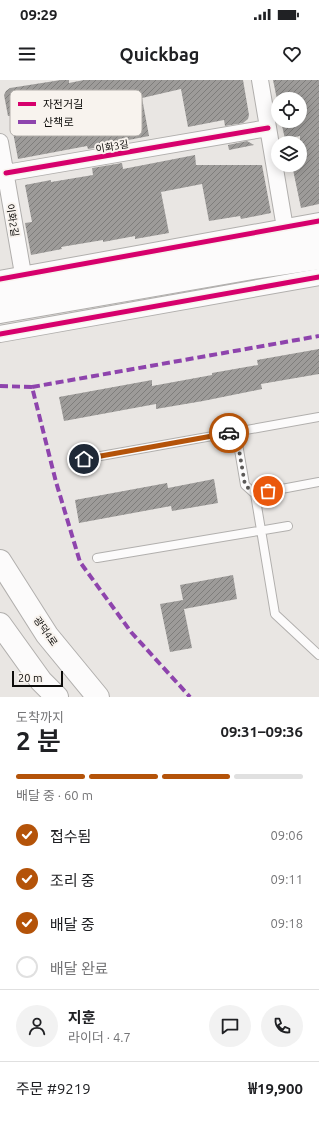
<!DOCTYPE html>
<html lang="ko">
<meta charset="utf-8">
<style>
:root{--surface:#fff;--page:#f2f2f2;--text:#202124;--muted:#757577;--line:#e0e0e0;--accent:#b45309}
body{margin:0;font-family:Ubuntu,"Noto Sans KR",sans-serif;background:var(--page);color:var(--text);height:100vh;display:flex;flex-direction:column;font-size:15px;white-space:nowrap}
*{box-sizing:border-box;margin:0}
p{font-size:13px;color:var(--muted)}
.icon{flex:none;width:22px;height:22px;fill:none;stroke:currentColor;stroke-width:2;stroke-linecap:round;stroke-linejoin:round}
.map{position:relative;height:617px;overflow:hidden}
.panel{display:flex;flex-direction:column;background:var(--surface);flex:1}
.panel>*{flex:none}
.buttons{position:absolute;left:271px;top:12px;display:grid;gap:8px}
.buttons a{display:grid;place-items:center;width:36px;height:36px;border-radius:50%;background:var(--surface);box-shadow:0 2px 10px #0003;font-size:20px}
.scale{position:absolute;left:12px;bottom:10px;width:51px;box-sizing:border-box;padding-left:4px;border:2px solid #0e0d0b;border-top:0;font-size:11px;line-height:14px;white-space:nowrap;color:#0e0d0b;-webkit-text-stroke:3px #f8f3ee;paint-order:stroke}
.pin{position:absolute;display:grid;place-items:center;width:34px;height:34px;color:#fff;margin:-17px;border:2px solid #fff;border-radius:50%;box-shadow:0 1px 4px #0007}
.courier{position:absolute;display:grid;place-items:center;width:40px;height:40px;margin:-20px;border:3px solid #b45309;border-radius:50%;background:#fff;color:#222;box-shadow:0 1px 5px #0007}
.overview em{font-style:normal;font-weight:600}
.overview div{display:flex;flex-direction:column-reverse}
.overview{display:flex;align-items:center;justify-content:space-between;height:68px;padding:0 16px}
h1{font-size:26px;font-weight:600;line-height:30px}
.bar{display:grid;grid-template-columns:repeat(4,1fr);gap:6px 4px;align-content:center;height:48px;padding:0 16px}
.bar i{height:5px;border-radius:3px;background:var(--line)}
.bar .selected{background:var(--accent)}
.bar p{grid-column:span 4}
.line{display:flex;align-items:center;gap:10px;padding:0 16px;border-top:1px solid var(--line)}
.line div{flex:1}
.round{display:grid;place-items:center;flex:none;width:42px;height:42px;border-radius:21px;background:var(--page)}
ol{padding:0 16px;list-style:none}
li{display:flex;align-items:center;gap:12px;height:44px}
li p{margin-inline-start:auto}
li .icon{padding:4px;border-radius:50%;background:var(--accent);color:#fff;stroke-width:4}
li:last-child{color:var(--muted)}
li i{width:22px;height:22px;border:2px solid var(--line);border-radius:50%}
.status{display:flex;justify-content:space-between;align-items:center;height:28px;padding:0 20px;background:var(--surface);direction:ltr}
.status svg{height:11px;fill:currentColor}
header{display:flex;justify-content:space-between;align-items:center;height:52px;padding:0 16px;background:var(--surface);font-size:18px;font-weight:600}
.map>svg:first-child{display:block}
.building{fill:url(#building-hatch)}
.lines{fill:none;stroke-linecap:round;stroke-linejoin:round}
.service-casing{stroke:#b1afad;stroke-width:10}
.minor-casing{stroke:#b1afad;stroke-width:18}
.secondary-casing{stroke:#b1afad;stroke-width:24}
.service{stroke:#fcfbfb;stroke-width:8}
.minor{stroke:#fcfbfb;stroke-width:16}
.secondary{stroke:#fcfbfb;stroke-width:22}
.quiet{stroke:#8e44ad;stroke-width:4;stroke-dasharray:8 4;stroke-linecap:butt}
.cycleway-casing{stroke:#f8f3ee;stroke-width:8}
.cycleway{stroke:#d6006c;stroke-width:5}
.done{stroke:#5b5957;stroke-width:4;stroke-dasharray:0 7.2}
.route{stroke:#b45309;stroke-width:5}
.labels{text-anchor:middle;stroke-width:4;stroke-linejoin:round;paint-order:stroke}
.street-label{font-size:10px;fill:#0e0d0b;stroke:#f8f3ee}
.key{fill:#f8f3ee;stroke:#b2aeaa;stroke-width:1}
.key-label{font-size:11px;fill:#0e0d0b}
</style>
<div class="status"><b>09:29</b><svg viewBox="0 0 49 12"><path d="M0 12V9h3v3zM5 12V6h3v6zM10 12V3h3v9zM15 12V0h3v12zM26 1h20v11H26zM47 4h2v5h-2z"/></svg></div>
<header><svg class="icon" aria-label="menu" viewBox="0 0 24 24"><path d="M4 6h16M4 12h16M4 18h16"/></svg>Quickbag<svg class="icon" aria-label="heart" viewBox="0 0 24 24"><path d="M12 20l-8-8c-3-5 5-10 8-4 3-6 11-1 8 4z"/></svg></header>
<div class="map">
<svg width="319" height="617" viewBox="0 0 319 617">
<defs>
<pattern id="building-hatch" width="6" height="6" patternUnits="userSpaceOnUse"><rect width="6" height="6" fill="#9d9b99"/><path d="M-1 1l2-2M0 6l6-6M5 7l2-2" fill="none" stroke="#7e7d7b"/></pattern>
</defs>
<rect width="100%" height="100%" fill="#e9e6e3"/>
<path class="building" d="M61,0H69V3L84,0H243L249,35L248,39L243,43L225,46L224,40L188,47L181,9L142,18L149,56L118,62V64L88,69L87,66L18,79L10,36H8L4,15L6,11L10,8Z
M273,0H319V124L301,128L292,85H300V56L285,59L281,41H300V19H278V24Z
M247,61L254,65L229,70L228,65Z
M195,75L196,85H262L271,133L241,139L240,136L209,141L202,104L161,112L169,153L135,159V156L103,162V160L61,167L62,169L31,175L25,143L32,142L25,105L51,100V102L93,95L92,88L122,83L123,89Z
M319,269V294L261,304L262,309L203,321L156,329V324L64,341L59,317L152,300V306L212,295V293L258,285L257,280Z
M214,399L218,423L172,431L171,426L79,443L75,420L167,403L168,408Z
M233,495L237,519L184,529L192,568L170,572L160,524L183,520L180,505Z"/>
<g class="lines">
<defs>
<path id="service" d="M236,352L245,405L255,414L275,534L319,575
M84,379L319,337
M255,414L319,402
M97,478L288,446"/>
<path id="minor" d="M260,0L285,148
M0,62L23,194
M6,93L268,48
M0,199L319,141
M0,254L319,197"/>
<path id="secondary" d="M0,214L319,158
M0,232L253,188L319,178
M0,481L47,555L98,617
M0,544L41,601L57,617"/>
</defs>
<use href="#service" class="service-casing"/>
<use href="#minor" class="minor-casing"/>
<use href="#secondary" class="secondary-casing"/>
<use href="#service" class="service"/>
<use href="#minor" class="minor"/>
<use href="#secondary" class="secondary"/>
<path class="quiet" d="M0,306L32,307L56,402L80,482L131,552L190,617
M32,307L319,256"/>
<defs>
<path id="cycleway" d="M6,93L268,48
M0,199L319,141
M0,254L319,197"/>
</defs>
<use href="#cycleway" class="cycleway-casing"/>
<use href="#cycleway" class="cycleway"/>
</g>
<g class="lines">
<path class="done" d="M229,353L236,352L245,405L255,414L268,411"/>
<path class="route" d="M84,379L229,353"/>
</g>
<g class="labels">
<g class="street-label">
<text transform="translate(112 66) rotate(-10)" y="4">이화3길</text>
<text transform="translate(13 140) rotate(81)" y="4">이화2길</text>
<text transform="translate(46 551) rotate(55)" y="4">광덕4로</text>
</g>
</g>
<rect x="10" y="10" width="132" height="46" rx="6" class="key"/>
<rect x="18" y="22" width="18" height="4" fill="#d6006c"/>
<rect x="18" y="40" width="18" height="4" fill="#8e44ad"/>
<g class="key-label">
<text x="43" y="28">자전거길</text>
<text x="43" y="46">산책로</text>
</g>
</svg>
<div class="buttons">
<a><svg class="icon" aria-label="locate" viewBox="0 0 24 24"><circle cx="12" cy="12" r="6"/><path d="M12 2v4M12 18v4M2 12h4M18 12h4"/></svg></a>
<a><svg class="icon" aria-label="layers" viewBox="0 0 24 24"><path d="M12 4l9 5-9 5-9-5zM3 14l9 5 9-5"/></svg></a>
</div>
<div class="scale">20 m</div>
<div class="pin" style="left:268px;top:411px;background:#ea580c"><svg class="icon" aria-label="bag" viewBox="0 0 24 24"><path d="M5 8h14l-1 12H6zM9 8a3 3 0 0 1 6 0"/></svg></div>
<div class="pin" style="left:84px;top:379px;background:#1f2937"><svg class="icon" aria-label="home" viewBox="0 0 24 24"><path d="M3 11l9-7 9 7M6 9v11h12V9"/></svg></div>
<div class="courier" style="left:229px;top:353px"><svg class="icon" aria-label="car" viewBox="0 0 24 24"><path d="M5 17H2v-5l4-1 3-4h7l3 4 3 1v5h-3M9 17h6M6 11h13"/><circle cx="7" cy="17" r="2"/><circle cx="17" cy="17" r="2"/></svg></div>
</div>
<section class="panel">
<div class="overview"><div><h1>2 분</h1><p>도착까지</p></div><em>09:31–09:36</em></div>
<div class="bar"><i class="selected"></i><i class="selected"></i><i class="selected"></i><i></i><p>배달 중 · 60 m</p></div>
<ol>
<li><svg class="icon" aria-label="check" viewBox="0 0 24 24"><path d="M5 12l5 5 9-10"/></svg>접수됨<p>09:06</p></li>
<li><svg class="icon" aria-label="check" viewBox="0 0 24 24"><path d="M5 12l5 5 9-10"/></svg>조리 중<p>09:11</p></li>
<li><svg class="icon" aria-label="check" viewBox="0 0 24 24"><path d="M5 12l5 5 9-10"/></svg>배달 중<p>09:18</p></li>
<li><i></i>배달 완료</li>
</ol>
<div class="line" style="height:72px"><a class="round"><svg class="icon" aria-label="person" viewBox="0 0 24 24"><circle cx="12" cy="8" r="4"/><path d="M4 21q1-7 8-7t8 7"/></svg></a><div><b>지훈</b><p>라이더 · 4.7</p></div><a class="round"><svg class="icon" aria-label="chat" viewBox="0 0 24 24"><path d="M4 5h16v11H9l-5 4z"/></svg></a><a class="round"><svg class="icon" aria-label="phone" viewBox="0 0 24 24"><path d="M5 4h4l2 5-3 2q2 4 5 5l2-3 5 2v4C11 20 4 13 5 4z"/></svg></a></div>
<div class="line" style="height:52px"><div>주문 #9219</div><b>₩19,900</b></div>
</section>
